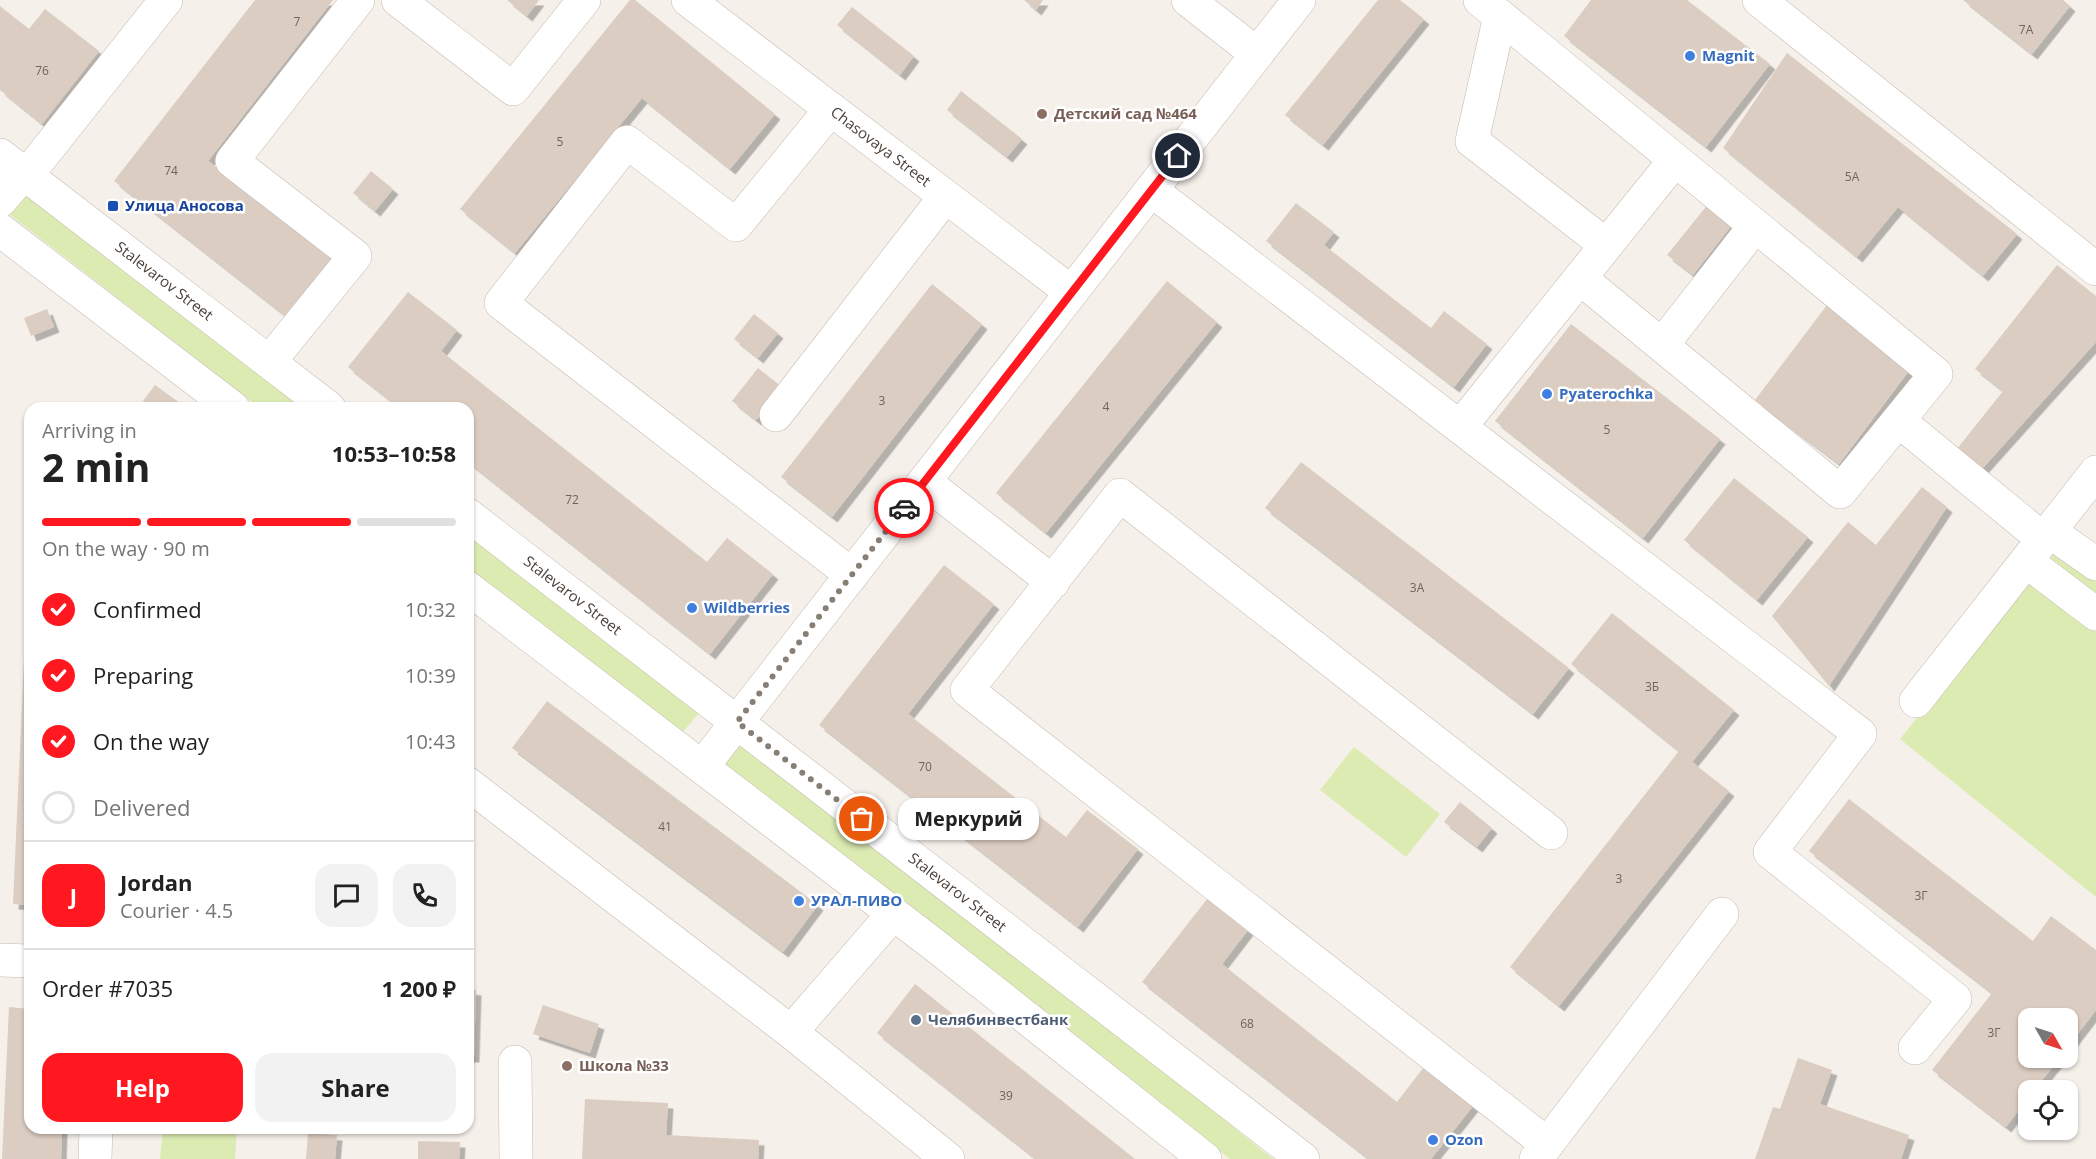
<!DOCTYPE html>
<meta charset="utf-8">
<style>
:root{--surface:#fff;--page:#f2f2f2;--text:#222;--muted:#767676;--line:#e0e0e0;--accent:#ff181f}
body{margin:0;font-family:"Open Sans",sans-serif;background:var(--page);color:var(--text);height:100vh;display:flex;flex-direction:column;font-size:22px;white-space:nowrap}
*{box-sizing:border-box;margin:0}
p{font-size:20px;color:var(--muted)}
.icon{flex:none;width:33px;height:33px;fill:none;stroke:currentColor;stroke-width:2;stroke-linecap:round;stroke-linejoin:round}
.map{position:relative;flex:1;overflow:hidden}
.side{position:absolute;left:24px;top:402px;width:450px;height:732px;display:flex;flex-direction:column;background:var(--surface);border-radius:18px;box-shadow:0 2px 4px #0004}
.side>*{flex:none}
.needle{width:39px;rotate:129deg}
.tools{position:absolute;left:2018px;top:1008px;display:grid;gap:12px}
.tools a{display:grid;place-items:center;width:60px;height:60px;border-radius:12px;background:var(--surface);box-shadow:0 2px 4px #0004;font-size:30px}
.pin{position:absolute;display:grid;place-items:center;width:51px;height:51px;color:#fff;margin:-26px;border:3px solid #fff;border-radius:50%;box-shadow:0 2px 6px #0007}
.courier{position:absolute;display:grid;place-items:center;width:60px;height:60px;margin:-30px;border:4px solid #ff181f;border-radius:50%;background:#fff;color:#222;box-shadow:0 2px 8px #0007}
.bubble{position:absolute;height:42px;border-radius:18px;background:var(--surface);box-shadow:0 2px 4px #0004;font-size:20px;font-weight:700;line-height:42px;text-align:center}
.head em{font-style:normal;font-weight:700}
.head div{display:flex;flex-direction:column-reverse}
.head{display:flex;align-items:center;justify-content:space-between;height:102px;padding:0 18px}
h1{font-size:39px;font-weight:700;line-height:45px}
.bar{display:grid;grid-template-columns:repeat(4,1fr);gap:9px 6px;align-content:center;height:72px;padding:0 18px}
.bar i{height:8px;border-radius:4px;background:var(--line)}
.bar .active{background:var(--accent)}
.bar p{grid-column:span 4}
.line{display:flex;align-items:center;gap:15px;padding:0 18px;border-top:2px solid var(--line)}
.line div{flex:1}
.round{display:grid;place-items:center;flex:none;width:63px;height:63px;border-radius:18px;background:var(--page)}
ol{padding:0 18px;list-style:none}
li{display:flex;align-items:center;gap:18px;height:66px}
li p{margin-inline-start:auto}
li .icon{padding:6px;border-radius:50%;background:var(--accent);color:#fff;stroke-width:4}
li:last-child{color:var(--muted)}
li i{width:33px;height:33px;border:3px solid var(--line);border-radius:50%}
.cta{display:flex;gap:12px;margin-top:auto;padding:12px 18px}
.cta a{flex:1;height:69px;border-radius:18px;background:var(--accent);color:#fff;font-size:24px;font-weight:700;line-height:69px;text-align:center}
.cta a+a{background:var(--page);color:var(--text)}
.map>svg:first-child{display:block}
.green{fill:#dcebb2}
.building{fill:#dbcdc2;filter:url(#shadow)}
.lines{fill:none;stroke-linecap:round;stroke-linejoin:round}
.minor-casing{stroke:#c5b9af;stroke-width:34}
.minor{stroke:#fff;stroke-width:33}
.done{stroke:#877e76;stroke-width:6;stroke-dasharray:0 10.8}
.route{stroke:#ff181f;stroke-width:8}
.shop-dot{fill:#3f7fe0;stroke:#fff;stroke-width:2}
.education-dot{fill:#8d6e63;stroke:#fff;stroke-width:2}
.transit-dot{fill:#1a4fb4;stroke:#fff;stroke-width:2}
.service-dot{fill:#5c6f8a;stroke:#fff;stroke-width:2}
.labels{text-anchor:middle;stroke-width:5;stroke-linejoin:round;paint-order:stroke}
.number-label{font-size:12px;fill:#6f635a}
.shop-label{font-size:15px;font-weight:bold;fill:#366cbe;stroke:#fff;text-anchor:start}
.education-label{font-size:15px;font-weight:bold;fill:#785e54;stroke:#fff;text-anchor:start}
.street-label{font-size:15px;fill:#4b4038;stroke:#fff}
.transit-label{font-size:15px;font-weight:bold;fill:#164399;stroke:#fff;text-anchor:start}
.service-label{font-size:15px;font-weight:bold;fill:#4e5e75;stroke:#fff;text-anchor:start}
</style>
<div class="map">
<svg width="2096" height="1159" viewBox="0 0 2096 1159">
<defs>
<filter id="shadow"><feDropShadow dx="5.5" dy="5.5" stdDeviation="0" flood-color="#0004"/></filter>
</defs>
<rect width="100%" height="100%" fill="#f6f0ea"/>
<path class="green" d="M30,184L314,408H260L9,214Z
M468,529L700,712L682,733L468,568Z
M2059,547L2096,575V602L2046,565Z
M2030,578L2096,631V897L1900,739Z
M754,740L1273,1159H1230L728,773L725,760L739,741Z
M1354,747L1440,814L1406,857L1320,790Z
M163,1128H237L235,1159H160Z"/>
<path class="building" d="M255,0H333L208,161L337,261L291,320L114,181Z
M507,0H539L527,16Z
M630,0H635L775,114L730,169L642,98L515,253L460,209Z
M1024,0H1043L1036,10Z
M1378,0H1400L1424,19L1323,145L1285,115Z
M1591,0H1687L1770,64L1706,147L1564,36Z
M1963,0H2063L2070,6L2032,54Z
M0,6L29,29L45,9L99,51L42,124L0,90Z
M852,7L914,56L900,75L837,25Z
M1787,53L2017,234L1983,276L1898,207L1857,257L1723,148Z
M961,91L1022,139L1007,157L947,110Z
M371,171L393,189L375,211L353,193Z
M1713,198L1738,217L1693,275L1667,255Z
M1296,203L1334,232L1324,245L1431,328L1444,311L1487,344L1454,387L1266,241Z
M2057,265L2096,296V342L1982,469L1957,449L2003,391L1975,369Z
M1167,281L1217,322L1046,533L996,493Z
M932,284L982,324L832,517L781,477Z
M408,292L457,330L441,351L707,562L727,538L773,574L710,654L468,462V408H400L348,367Z
M1827,305L1911,368L1839,464L1755,400Z
M47,309L54,327L31,336L24,318Z
M754,314L778,333L758,358L734,339Z
M1571,324L1720,439L1643,538L1495,421Z
M758,368L782,387L756,420L732,401Z
M155,385L184,406L182,408H153L143,401Z
M1301,462L1569,668L1533,714L1265,508Z
M1734,478L1808,537L1757,600L1684,540Z
M1922,487L1947,507L1829,686L1772,616L1848,522L1876,545Z
M944,565L994,604L908,714L1066,837L1087,810L1138,849L1078,927L819,725Z
M28,570L30,571V905L13,904Z
M1612,613L1734,710L1692,762L1729,791L1559,1006L1510,967L1679,751L1571,664Z
M547,701L818,905L783,952L512,748Z
M1849,799L2033,941L2051,916L2096,950V1010L2067,1048V1018H2028V1058H2060L2034,1090H2028V1098L2006,1127L1932,1070L1992,993L1809,851Z
M1460,802L1492,828L1477,847L1444,822Z
M1208,898L1248,930L1222,964L1397,1102L1424,1067L1473,1106L1431,1159H1369L1142,982Z
M915,984L1135,1159H1036L877,1033Z
M468,989L476,990L474,1057H468Z
M543,1005L599,1024L590,1053L533,1034Z
M9,1007L30,1009V1128H62L61,1159H2Z
M1798,1058L1832,1070L1820,1104L1909,1135L1901,1159H1755L1773,1107L1780,1109Z
M585,1099L668,1103L666,1135L759,1140L758,1159H582Z
M308,1133L337,1135L335,1159H306Z
M418,1141L460,1142L459,1159H418Z"/>
<g class="lines">
<defs>
<g id="minor">
<path d="M398,0L513,89L584,0"/>
<path id="s1" d="M688,0L1071,292"/>
<path d="M1188,0L1257,54"/>
<path d="M1480,0L1500,16L1472,141L1606,245"/>
<path d="M1759,0L2096,269"/>
<path d="M1500,16L1936,374L1840,492L1580,278"/>
<path d="M831,109L736,225L627,142L501,303L852,575"/>
<path id="s2" d="M0,155L329,408"/>
<path d="M1151,190L1860,734L1770,852L1955,999L1915,1048"/>
<path d="M0,201L24,173L34,166L166,0"/>
<path d="M0,230L233,408"/>
<path d="M1662,345L1755,226"/>
<path d="M269,362L355,256L232,161L358,0"/>
<path d="M776,415L945,197"/>
<path d="M1899,421L2043,539"/>
<path d="M1460,427L1675,160"/>
<path d="M925,482L1053,582"/>
<path id="s3" d="M468,515L1303,1159"/>
<path d="M2049,531L2096,564"/>
<path d="M2026,561L2096,614"/>
<path d="M468,588L937,947L1205,1159"/>
<path d="M1916,701L2096,472"/>
<path d="M702,767L1299,0"/>
<path d="M468,784L791,1032L948,1159"/>
<path d="M0,960L30,961"/>
<path d="M791,1032L893,914"/>
<path d="M515,1062L516,1159"/>
<path d="M1547,1144L967,690L1120,495L1551,833"/>
<path d="M95,1159L96,1128"/>
<path d="M1536,1159L1722,914"/>
</g>
</defs>
<use href="#minor" class="minor-casing"/>
<use href="#minor" class="minor"/>
</g>
<g class="lines">
<path class="done" d="M862,819L737,722L904,508"/>
<path class="route" d="M904,508L1178,156"/>
</g>
<g class="shop-dot">
<circle cx="1690" cy="56" r="6"/>
<circle cx="1547" cy="394" r="6"/>
<circle cx="692" cy="608" r="6"/>
<circle cx="799" cy="901" r="6"/>
<circle cx="1433" cy="1140" r="6"/>
</g>
<g class="education-dot">
<circle cx="1042" cy="114" r="6"/>
<circle cx="567" cy="1066" r="6"/>
</g>
<rect class="transit-dot" x="107" y="200" width="12" height="12" rx="3"/>
<circle class="service-dot" cx="916" cy="1020" r="6"/>
<g class="labels">
<g class="number-label">
<text x="297" y="26">7</text>
<text x="2026" y="34">7А</text>
<text x="42" y="75">76</text>
<text x="560" y="146">5</text>
<text x="171" y="175">74</text>
<text x="1852" y="181">5А</text>
<text x="882" y="405">3</text>
<text x="1106" y="411">4</text>
<text x="1607" y="434">5</text>
<text x="572" y="504">72</text>
<text x="1417" y="592">3А</text>
<text x="1652" y="691">3Б</text>
<text x="925" y="771">70</text>
<text x="665" y="831">41</text>
<text x="1619" y="883">3</text>
<text x="1921" y="900">3Г</text>
<text x="1247" y="1028">68</text>
<text x="1994" y="1037">3Г</text>
<text x="1006" y="1100">39</text>
</g>
<g class="shop-label">
<text x="1702" y="61">Magnit</text>
<text x="1559" y="399">Pyaterochka</text>
<text x="704" y="613">Wildberries</text>
<text x="811" y="906">УРАЛ-ПИВО</text>
<text x="1445" y="1145">Ozon</text>
</g>
<g class="education-label">
<text x="1054" y="119">Детский сад №464</text>
<text x="579" y="1071">Школа №33</text>
</g>
<g class="street-label">
<text dy="5" stroke="none"><textPath href="#s1" startOffset="242">Chasovaya Street</textPath></text>
<text dy="5" stroke="none"><textPath href="#s2" startOffset="207">Stalevarov Street</textPath></text>
<text dy="5" stroke="none"><textPath href="#s3" startOffset="132">Stalevarov Street</textPath></text>
<text dy="5" stroke="none"><textPath href="#s3" startOffset="618">Stalevarov Street</textPath></text>
</g>
<g class="transit-label">
<text x="125" y="211">Улица Аносова</text>
</g>
<g class="service-label">
<text x="928" y="1025">Челябинвестбанк</text>
</g>
</g>
</svg>
<div class="tools">
<a><svg class="needle" viewBox="-14 -14 28 28"><path d="M0-13l5 13h-10z" fill="#e53935"/><path d="M0 13l5-13h-10z" fill="#767676"/></svg></a>
<a><svg class="icon" aria-label="locate" viewBox="0 0 24 24"><circle cx="12" cy="12" r="6"/><path d="M12 2v4M12 18v4M2 12h4M18 12h4"/></svg></a>
</div>
<div class="pin" style="left:862px;top:819px;background:#ea580c"><svg class="icon" aria-label="bag" viewBox="0 0 24 24"><path d="M5 8h14l-1 12H6zM9 8a3 3 0 0 1 6 0"/></svg></div>
<div class="pin" style="left:1178px;top:156px;background:#1f2937"><svg class="icon" aria-label="home" viewBox="0 0 24 24"><path d="M3 11l9-7 9 7M6 9v11h12V9"/></svg></div>
<div class="courier" style="left:904px;top:508px"><svg class="icon" aria-label="car" viewBox="0 0 24 24"><path d="M5 17H2v-5l4-1 3-4h7l3 4 3 1v5h-3M9 17h6M6 11h13"/><circle cx="7" cy="17" r="2"/><circle cx="17" cy="17" r="2"/></svg></div>
<div class="bubble" style="left:898px;top:798px;width:141px">Меркурий</div>
<section class="side">
<div class="head"><div><h1>2 min</h1><p>Arriving in</p></div><em>10:53–10:58</em></div>
<div class="bar"><i class="active"></i><i class="active"></i><i class="active"></i><i></i><p>On the way · 90 m</p></div>
<ol>
<li><svg class="icon" aria-label="check" viewBox="0 0 24 24"><path d="M5 12l5 5 9-10"/></svg>Confirmed<p>10:32</p></li>
<li><svg class="icon" aria-label="check" viewBox="0 0 24 24"><path d="M5 12l5 5 9-10"/></svg>Preparing<p>10:39</p></li>
<li><svg class="icon" aria-label="check" viewBox="0 0 24 24"><path d="M5 12l5 5 9-10"/></svg>On the way<p>10:43</p></li>
<li><i></i>Delivered</li>
</ol>
<div class="line" style="height:108px"><b class="round" style="background:var(--accent);color:#fff">J</b><div><b>Jordan</b><p>Courier · 4.5</p></div><a class="round"><svg class="icon" aria-label="chat" viewBox="0 0 24 24"><path d="M4 5h16v11H9l-5 4z"/></svg></a><a class="round"><svg class="icon" aria-label="phone" viewBox="0 0 24 24"><path d="M5 4h4l2 5-3 2q2 4 5 5l2-3 5 2v4C11 20 4 13 5 4z"/></svg></a></div>
<div class="line" style="height:78px"><div>Order #7035</div><b>1 200 ₽</b></div>
<div class="cta"><a>Help</a><a>Share</a></div>
</section>
</div>
